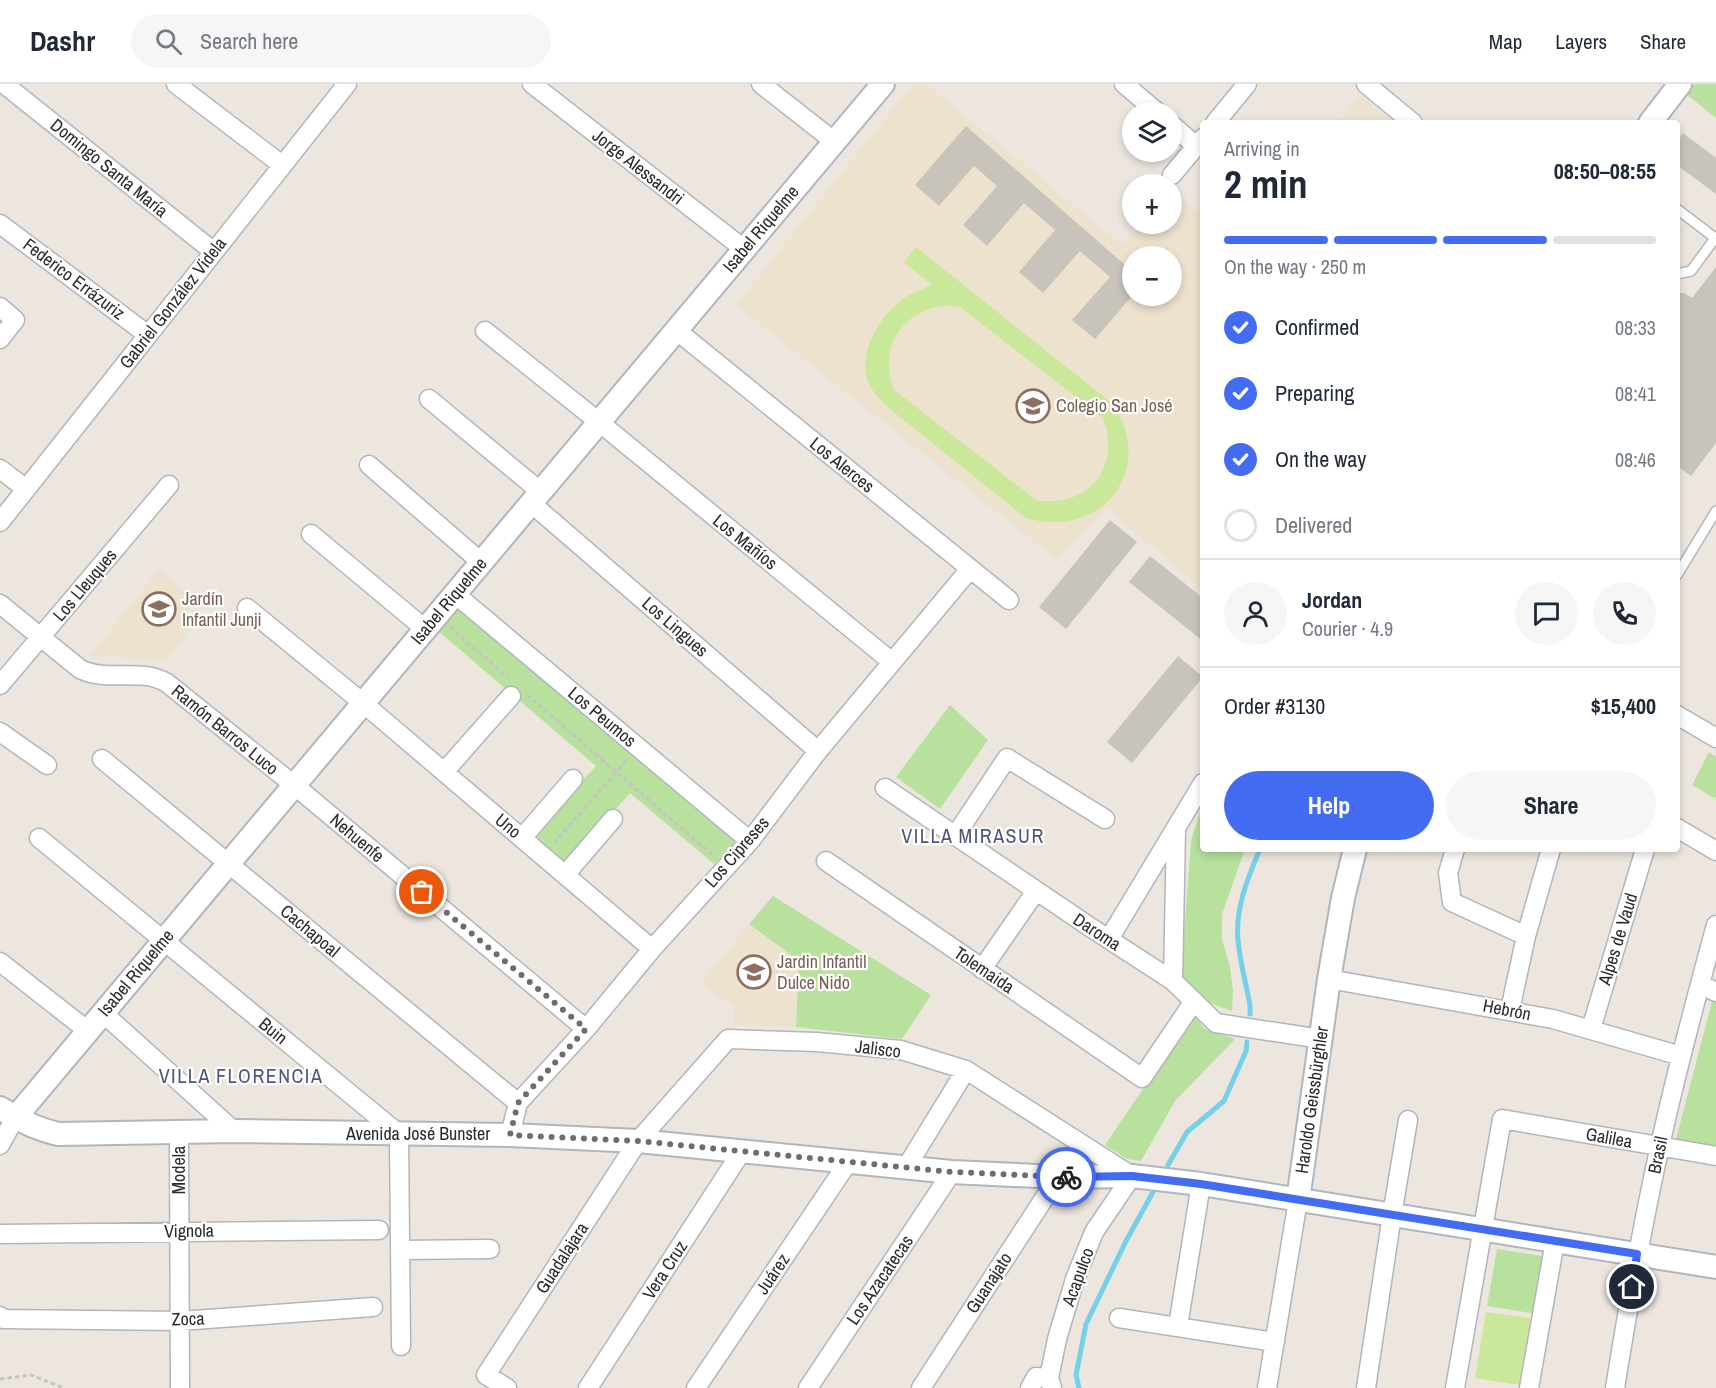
<!DOCTYPE html>
<meta charset="utf-8">
<style>
:root{--surface:#fff;--page:#f6f6f7;--text:#1f2937;--muted:#747a83;--line:#e0e1e3;--accent:#446cf3}
body{margin:0;font-family:"Archivo Narrow",sans-serif;background:var(--page);color:var(--text);height:100vh;display:flex;flex-direction:column;font-size:22px;white-space:nowrap}
*{box-sizing:border-box;margin:0}
p{font-size:20px;color:var(--muted)}
.icon{flex:none;width:33px;height:33px;fill:none;stroke:currentColor;stroke-width:2;stroke-linecap:round;stroke-linejoin:round}
.map{position:relative;flex:1;overflow:hidden}
.details{position:absolute;left:1200px;top:36px;width:480px;height:732px;display:flex;flex-direction:column;background:var(--surface);border-radius:6px;box-shadow:0 3px 9px #0003}
.details>*{flex:none}
.tools{position:absolute;left:1122px;top:18px;display:grid;gap:12px}
.tools a{display:grid;place-items:center;width:60px;height:60px;border-radius:50%;background:var(--surface);box-shadow:0 3px 9px #0003;font-size:30px}
.pin{position:absolute;display:grid;place-items:center;width:51px;height:51px;color:#fff;margin:-26px;border:3px solid #fff;border-radius:50%;box-shadow:0 2px 6px #0007}
.courier{position:absolute;display:grid;place-items:center;width:60px;height:60px;margin:-30px;border:4px solid #446cf3;border-radius:50%;background:#fff;color:#222;box-shadow:0 2px 8px #0007}
.headline em{font-style:normal;font-weight:700}
.headline div{display:flex;flex-direction:column-reverse}
.headline{display:flex;align-items:center;justify-content:space-between;height:102px;padding:0 24px}
h1{font-size:39px;font-weight:700;line-height:45px}
.bar{display:grid;grid-template-columns:repeat(4,1fr);gap:9px 6px;align-content:center;height:72px;padding:0 24px}
.bar i{height:8px;border-radius:4px;background:var(--line)}
.bar .current{background:var(--accent)}
.bar p{grid-column:span 4}
.line{display:flex;align-items:center;gap:15px;padding:0 24px;border-top:2px solid var(--line)}
.line div{flex:1}
.round{display:grid;place-items:center;flex:none;width:63px;height:63px;border-radius:32px;background:var(--page)}
ol{padding:0 24px;list-style:none}
li{display:flex;align-items:center;gap:18px;height:66px}
li p{margin-inline-start:auto}
li .icon{padding:6px;border-radius:50%;background:var(--accent);color:#fff;stroke-width:4}
li:last-child{color:var(--muted)}
li i{width:33px;height:33px;border:3px solid var(--line);border-radius:50%}
.button{display:flex;gap:12px;margin-top:auto;padding:12px 24px}
.button a{flex:1;height:69px;border-radius:36px;background:var(--accent);color:#fff;font-size:24px;font-weight:700;line-height:69px;text-align:center}
.button a+a{background:var(--page);color:var(--text)}
header{display:flex;align-items:center;gap:36px;box-sizing:border-box;height:84px;padding:0 30px;background:var(--surface);border-bottom:2px solid var(--line)}
header strong{font-size:28px}
nav{display:flex;gap:33px;margin-inline-start:auto;font-size:21px}
.search{width:420px;height:54px;background:var(--page);display:flex;align-items:center;gap:15px;box-sizing:border-box;padding:0 21px;border-radius:33px;color:var(--muted);font-size:22px}
.map>svg:first-child{display:block}
.education{fill:#ede2ce;fill-rule:evenodd}
.green{fill:#b7e19d}
.pitch{fill:#c9e899;fill-rule:evenodd}
.lines{fill:none;stroke-linecap:round;stroke-linejoin:round}
.stream{stroke:#75d0ea;stroke-width:5}
.building{fill:#c8c4bc}
.service-casing{stroke:#b1b5be;stroke-width:12}
.minor-casing{stroke:#b1b5be;stroke-width:21}
.tertiary-casing{stroke:#b1b5be;stroke-width:26}
.path{stroke:#c4c4c4;stroke-width:3;stroke-dasharray:4.5 3;stroke-linecap:butt}
.service{stroke:#fff;stroke-width:9}
.minor{stroke:#fff;stroke-width:18}
.tertiary{stroke:#fff;stroke-width:22}
.done{stroke:#6f6c6a;stroke-width:6;stroke-dasharray:0 10.8}
.route{stroke:#446cf3;stroke-width:8}
.labels{text-anchor:middle;stroke-width:4.5;stroke-linejoin:round;paint-order:stroke}
.street-label{font-size:18px;fill:#2b2b2b;stroke:#fff}
.education-label{font-size:18px;fill:#785e54;stroke:#fff;text-anchor:start}
.neighbourhood-label{font-size:20px;letter-spacing:1.5px;fill:#4d577b;stroke:#fff}
</style>
<header>
<strong>Dashr</strong>
<div class="search"><svg class="icon" aria-label="search" viewBox="0 0 24 24"><circle cx="10" cy="10" r="6"/><path d="M15 15l6 6"/></svg>Search here</div>
<nav><a>Map</a><a>Layers</a><a>Share</a></nav>
</header>
<div class="map">
<svg width="1716" height="1304" viewBox="0 0 1716 1304">
<rect width="100%" height="100%" fill="#ece6de"/>
<path class="education" d="M913,0H926L1121,160L1145,140H1172V116L1176,112L1203,132V506L1107,424L1057,476L736,221ZM1132,172H1172V212H1132Z
M1361,11L1395,39H1338Z
M159,486L195,518L185,531L193,542L167,575L90,572Z
M749,840L799,877L796,943L734,941V923L701,900Z"/>
<path class="green" d="M1694,0H1716V34L1686,10Z
M459,520L739,754L714,780L630,709L566,782L529,752L596,682L437,546Z
M950,621L988,656L940,725L896,693Z
M1709,668L1716,673V715L1692,701Z
M1203,720V765H1245L1222,830V855L1230,883L1233,908L1232,927L1210,919L1181,891L1191,756Z
M773,812L931,911L902,955L796,943L799,877L749,840Z
M1714,910L1716,911V1066L1675,1059Z
M1193,931L1205,945L1235,955L1175,1017L1141,1077L1127,1075L1105,1061Z
M1497,1165L1548,1173L1537,1230L1487,1222Z"/>
<path class="pitch" d="M916,163L1114,321C1156,388 1100,456 1026,434L890,325C880,316 868,304 866,290C861,262 883,228 906,213C914,208 923,205 932,201L904,178ZM948,221L960,223L1103,334C1122,382 1088,425 1036,416L894,306C877,262 903,226 948,221Z
M1486,1228L1536,1235L1525,1302L1475,1294Z"/>
<g class="lines">
<path class="stream" d="M1250,930V921C1246,900 1240,878 1238,856C1235,825 1248,793 1260,765
M1168,1081L1187,1048L1224,1017L1246,967L1247,958
M1079,1304L1076,1291L1086,1240L1126,1157L1153,1108"/>
</g>
<path class="building" d="M966,42L1132,187V212L1095,255L1072,236L1110,193L1080,167L1043,209L1019,188L1055,146L1024,119L987,162L963,141L997,102L974,82L939,122L915,101Z
M1683,49L1716,74V110L1677,81V58Z
M1716,183V359L1691,392L1677,382V209H1684L1692,214Z
M1110,436L1137,458L1066,545L1039,523Z
M1150,472L1203,514V557L1129,498Z
M1178,572L1203,593L1132,679L1107,658Z"/>
<g class="lines">
<defs>
<path id="service" d="M1677,125L1715,154
M1677,190L1691,187L1716,153
M1677,491L1716,427"/>
<path id="minor" d="M4,0L214,168
M176,0L282,81
M532,0L744,165
M761,0L835,58
M1124,0L1157,28
M1366,0L1413,39
M1215,39L1247,0
M1172,41L1196,62
M1172,91L1203,54
M0,140L148,251
M0,223L15,236L0,255
M676,246L1009,516
M485,247L599,338L892,578
M429,315L541,408
M369,381L481,478
M0,385L26,405
M531,419L818,667
M0,438L347,0
M311,450L425,545
M455,510L750,757
M0,520L80,585C108,599 140,583 167,599L294,701L586,945
M247,524L363,619L652,865
M0,601L169,401
M1677,631L1716,654
M0,648L47,681
M102,675L518,1019
M444,688L511,612
M885,704L1090,843L1173,897L1216,939L1321,955
M1677,744L1716,767
M955,752L1007,674L1105,735
M39,754L399,1050L401,1262
M522,754L573,695
M1455,765L1448,789L1452,818L1526,852
M826,777L1142,994L1194,917
M565,791L613,735
M1109,855L1203,699
M0,878L88,947
M982,885L1036,807
M1329,895L1553,935L1681,972
M1173,897L1176,745
M1700,900L1716,908
M1510,926L1526,852L1551,765
M103,929L234,1047
M1591,945L1645,765
M179,1048L180,1304
M510,1051L518,1019L586,945L652,865L750,757L818,667L970,485
M0,1061L15,1034
M907,1082L966,986
M0,1150L379,1146
M400,1166L490,1165
M0,1232L3,1235L180,1237L373,1223
M1119,1234L1275,1258
M1178,1242L1201,1100
M507,1304L486,1291L638,1057L728,955L817,958L901,966L966,986L1132,1092L1094,1148L1075,1195L1057,1255L1049,1294L1052,1304
M588,1304L742,1067
M696,1304L849,1077
M808,1304L952,1088
M921,1304L1058,1093
M1030,1304L1036,1293L1049,1294
M1267,1304L1298,1116
M1366,1304L1392,1131L1408,1036
M1455,1304L1502,1035L1716,1072
M1529,1304L1555,1157
M1615,1304C1628,1223 1642,1142 1660,1062C1676,988 1696,914 1716,841"/>
<path id="tertiary" d="M1650,39L1680,0
M0,1024C18,1036 36,1045 58,1050L234,1047L510,1051L638,1057L952,1088L1058,1093L1132,1092L1201,1100L1716,1183
M15,1034L883,0
M1298,1116L1329,895L1343,814L1355,765"/>
</defs>
<use href="#service" class="service-casing"/>
<use href="#minor" class="minor-casing"/>
<use href="#tertiary" class="tertiary-casing"/>
<path class="path" d="M450,543L508,594
M527,611L715,773
M554,759L627,676
M0,1295L31,1291L64,1304"/>
<use href="#service" class="service"/>
<use href="#minor" class="minor"/>
<use href="#tertiary" class="tertiary"/>
</g>
<g class="lines">
<path class="done" d="M422,808L586,945L518,1019L510,1051L638,1057L952,1088L1066,1093"/>
<path class="route" d="M1066,1093L1132,1092L1201,1100L1637,1170L1632,1203"/>
</g>
<defs>
<symbol id="school-ring" viewBox="-11 -11 22 22"><circle r="9.5" fill="#fff" stroke="#8d6e63" stroke-width="1.5"/><path d="M0-5L7-2L0 1L-7-2ZM-4 1L0 2.5L4 1V4Q0 6-4 4Z" fill="#8d6e63"/></symbol>
</defs>
<g fill-rule="evenodd">
<use href="#school-ring" x="1014" y="303" width="38" height="38"/>
<use href="#school-ring" x="140" y="506" width="38" height="38"/>
<use href="#school-ring" x="735" y="869" width="38" height="38"/>
</g>
<g class="labels">
<g class="street-label">
<text transform="translate(638 83) rotate(38)" y="6">Jorge Alessandri</text>
<text transform="translate(109 84) rotate(39)" y="6">Domingo Santa María</text>
<text transform="translate(761 145) rotate(-50)" y="6">Isabel Riquelme</text>
<text transform="translate(74 195) rotate(37)" y="6">Federico Errázuriz</text>
<text transform="translate(173 219) rotate(-52)" y="6">Gabriel González Videla</text>
<text transform="translate(842 381) rotate(39)" y="6">Los Alerces</text>
<text transform="translate(745 458) rotate(39)" y="6">Los Mañíos</text>
<text transform="translate(85 501) rotate(-50)" y="6">Los Lleuques</text>
<text transform="translate(449 517) rotate(-50)" y="6">Isabel Riquelme</text>
<text transform="translate(675 543) rotate(41)" y="6">Los Lingues</text>
<text transform="translate(602 633) rotate(40)" y="6">Los Peumos</text>
<text transform="translate(225 646) rotate(39)" y="6">Ramón Barros Luco</text>
<text transform="translate(508 742) rotate(40)" y="6">Uno</text>
<text transform="translate(357 754) rotate(40)" y="6">Nehuenfe</text>
<text transform="translate(737 768) rotate(-49)" y="6">Los Cipreses</text>
<text transform="translate(310 847) rotate(40)" y="6">Cachapoal</text>
<text transform="translate(1097 848) rotate(33)" y="6">Daroma</text>
<text transform="translate(1618 855) rotate(-73)" y="6">Alpes de Vaud</text>
<text transform="translate(984 886) rotate(34)" y="6">Tolemaida</text>
<text transform="translate(136 889) rotate(-50)" y="6">Isabel Riquelme</text>
<text transform="translate(1507 926) rotate(11)" y="6">Hebrón</text>
<text transform="translate(273 947) rotate(39)" y="6">Buin</text>
<text transform="translate(878 965) rotate(7)" y="6">Jalisco</text>
<text transform="translate(1312 1016) rotate(-82)" y="6">Haroldo Geissbürghler</text>
<text x="418" y="1056">Avenida José Bunster</text>
<text transform="translate(1609 1054) rotate(10)" y="6">Galilea</text>
<text transform="translate(1658 1071) rotate(-78)" y="6">Brasil</text>
<text transform="translate(179 1086) rotate(-90)" y="6">Modela</text>
<text transform="translate(189 1147) rotate(-1)" y="6">Vignola</text>
<text transform="translate(562 1174) rotate(-57)" y="6">Guadalajara</text>
<text transform="translate(665 1186) rotate(-57)" y="6">Vera Cruz</text>
<text transform="translate(773 1190) rotate(-56)" y="6">Juárez</text>
<text transform="translate(1078 1193) rotate(-70)" y="6">Acapulco</text>
<text transform="translate(880 1196) rotate(-56)" y="6">Los Azacatecas</text>
<text transform="translate(989 1199) rotate(-57)" y="6">Guanajato</text>
<text transform="translate(188 1235) rotate(-2)" y="6">Zoca</text>
</g>
<g class="education-label">
<text x="1056" y="328">Colegio San José</text>
<text x="182" y="521">Jardín<tspan x="182" dy="21">Infantil Junji</tspan></text>
<text x="777" y="884">Jardin Infantil<tspan x="777" dy="21">Dulce Nido</tspan></text>
</g>
<g class="neighbourhood-label">
<text x="973" y="759">VILLA MIRASUR</text>
<text x="241" y="999">VILLA FLORENCIA</text>
</g>
</g>
</svg>
<div class="tools">
<a><svg class="icon" aria-label="layers" viewBox="0 0 24 24"><path d="M12 4l9 5-9 5-9-5zM3 14l9 5 9-5"/></svg></a>
<a>+</a>
<a>−</a>
</div>
<div class="pin" style="left:422px;top:808px;background:#ea580c"><svg class="icon" aria-label="bag" viewBox="0 0 24 24"><path d="M5 8h14l-1 12H6zM9 8a3 3 0 0 1 6 0"/></svg></div>
<div class="pin" style="left:1632px;top:1203px;background:#1f2937"><svg class="icon" aria-label="home" viewBox="0 0 24 24"><path d="M3 11l9-7 9 7M6 9v11h12V9"/></svg></div>
<div class="courier" style="left:1066px;top:1093px"><svg class="icon" aria-label="bike" viewBox="0 0 24 24"><circle cx="6" cy="16" r="4"/><circle cx="18" cy="16" r="4"/><path d="M6 16l4-8h5l3 8M10 8l3 8H6M13 5h3"/></svg></div>
<section class="details">
<div class="headline"><div><h1>2 min</h1><p>Arriving in</p></div><em>08:50–08:55</em></div>
<div class="bar"><i class="current"></i><i class="current"></i><i class="current"></i><i></i><p>On the way · 250 m</p></div>
<ol>
<li><svg class="icon" aria-label="check" viewBox="0 0 24 24"><path d="M5 12l5 5 9-10"/></svg>Confirmed<p>08:33</p></li>
<li><svg class="icon" aria-label="check" viewBox="0 0 24 24"><path d="M5 12l5 5 9-10"/></svg>Preparing<p>08:41</p></li>
<li><svg class="icon" aria-label="check" viewBox="0 0 24 24"><path d="M5 12l5 5 9-10"/></svg>On the way<p>08:46</p></li>
<li><i></i>Delivered</li>
</ol>
<div class="line" style="height:108px"><a class="round"><svg class="icon" aria-label="person" viewBox="0 0 24 24"><circle cx="12" cy="8" r="4"/><path d="M4 21q1-7 8-7t8 7"/></svg></a><div><b>Jordan</b><p>Courier · 4.9</p></div><a class="round"><svg class="icon" aria-label="chat" viewBox="0 0 24 24"><path d="M4 5h16v11H9l-5 4z"/></svg></a><a class="round"><svg class="icon" aria-label="phone" viewBox="0 0 24 24"><path d="M5 4h4l2 5-3 2q2 4 5 5l2-3 5 2v4C11 20 4 13 5 4z"/></svg></a></div>
<div class="line" style="height:78px"><div>Order #3130</div><b>$15,400</b></div>
<div class="button"><a>Help</a><a>Share</a></div>
</section>
</div>
